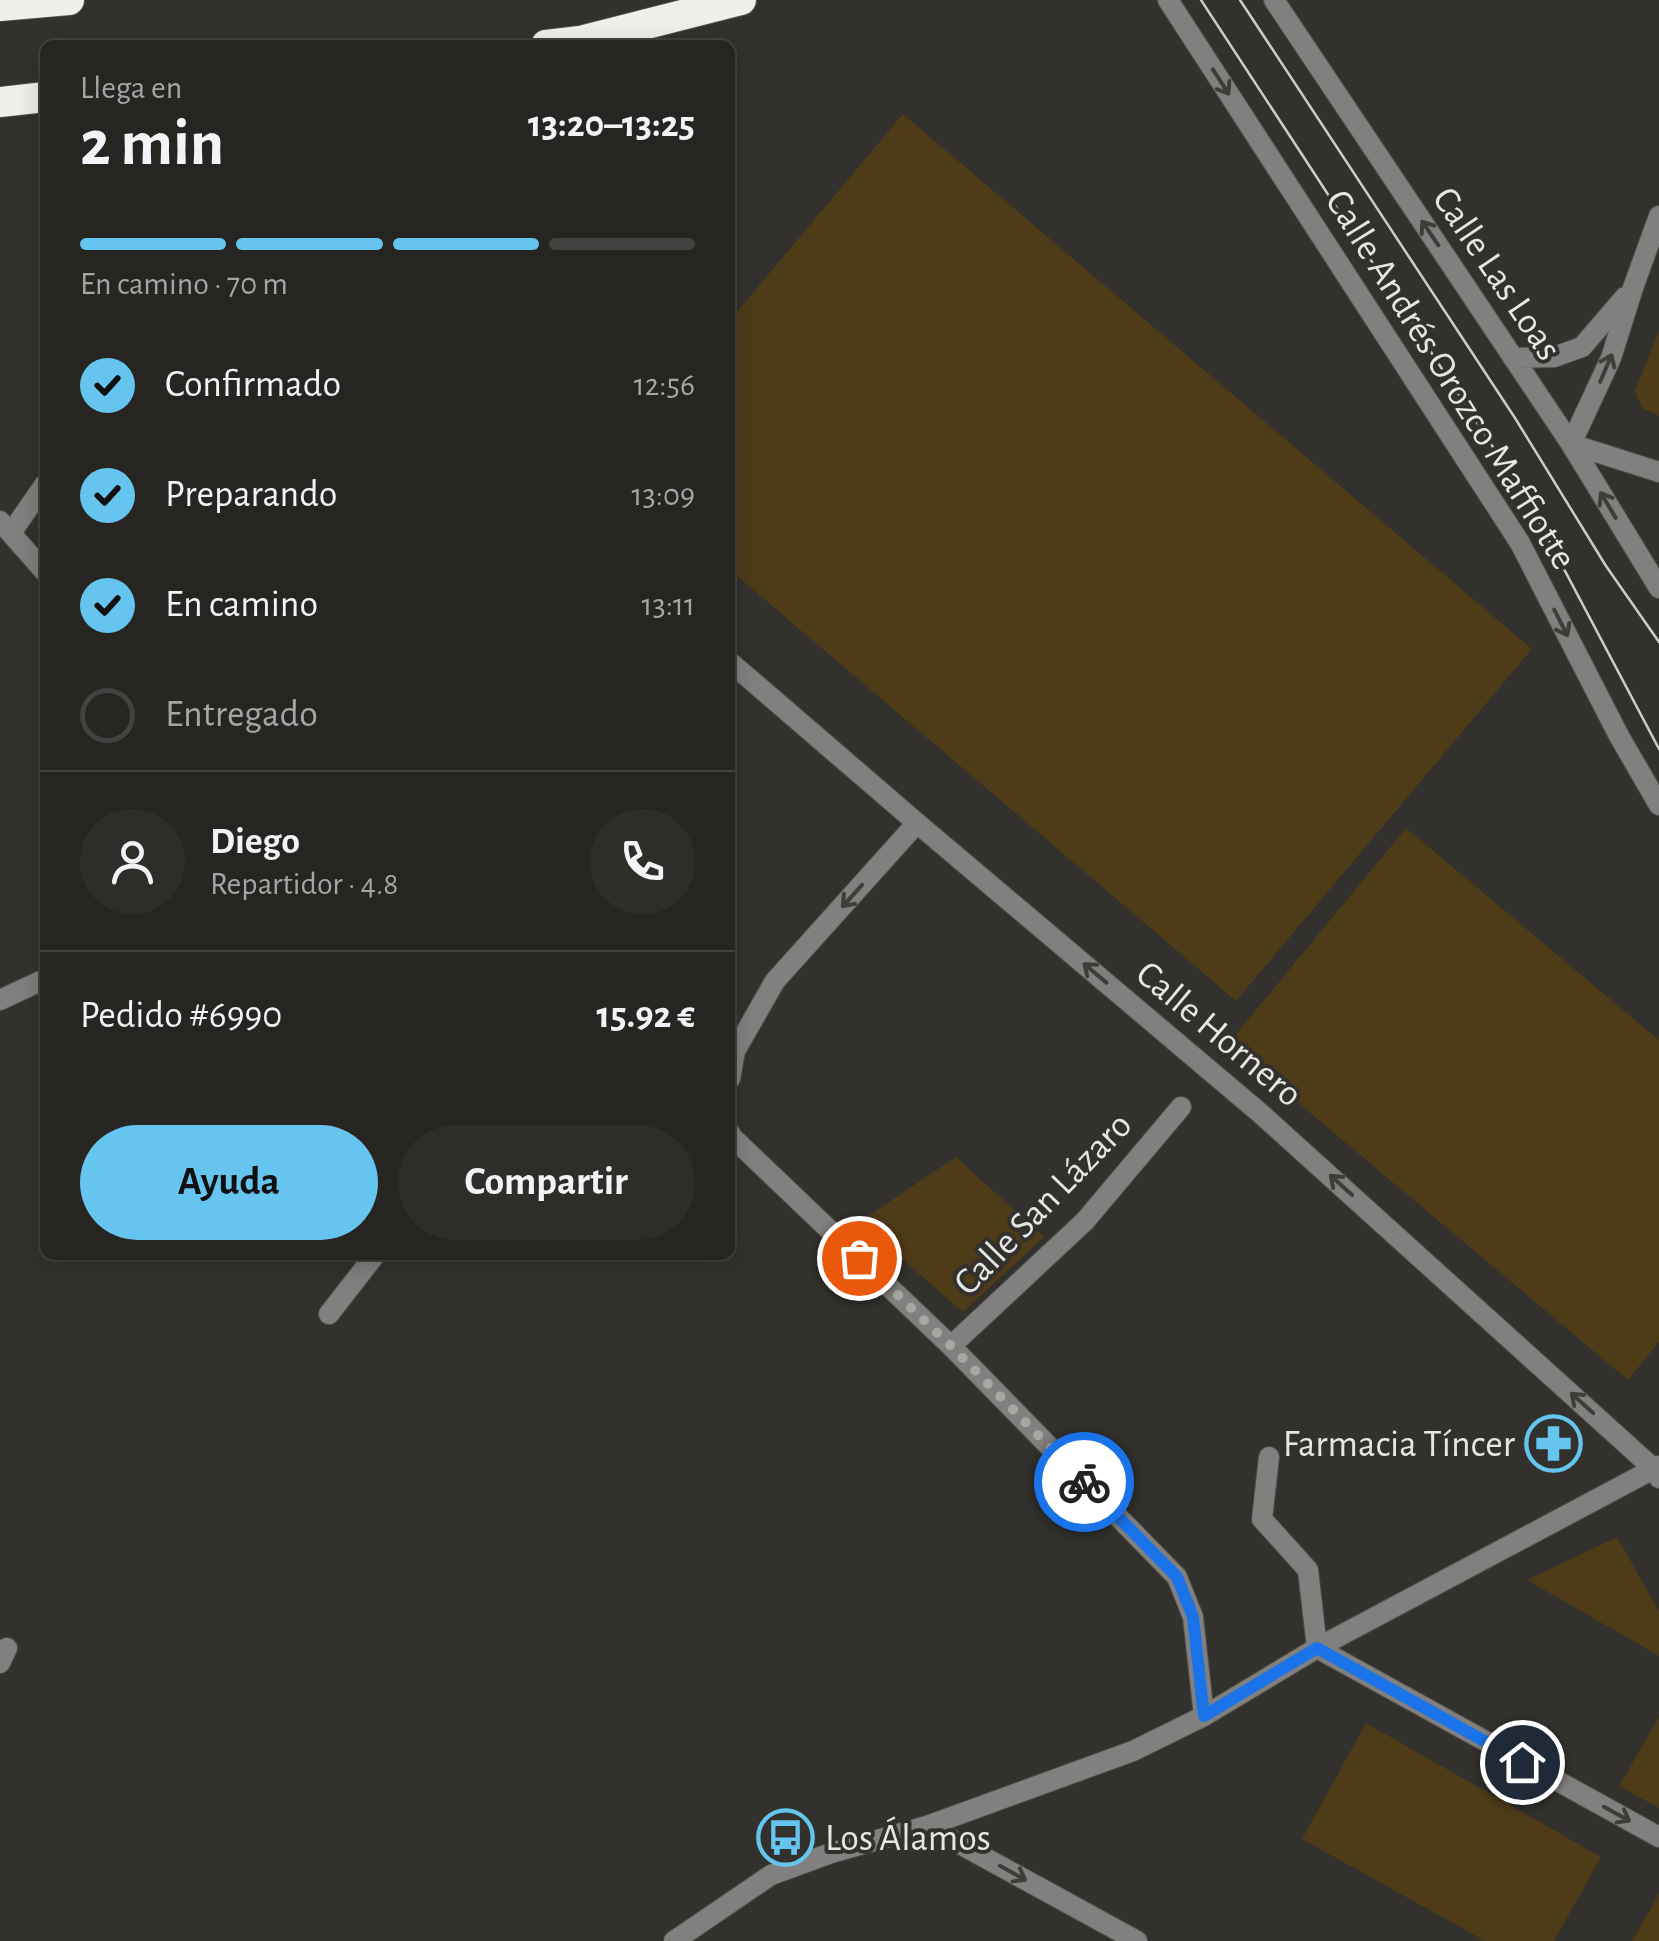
<!DOCTYPE html>
<html lang="es">
<meta charset="utf-8">
<style>
:root{--surface:#262522;--page:#2e2d2a;--text:#f1f3f6;--muted:#a4a5a5;--line:#424240;--accent:#65c5ee}
body{margin:0;font-family:"Alegreya Sans",sans-serif;background:var(--page);color:var(--text);height:100vh;display:flex;flex-direction:column;font-size:38px;white-space:nowrap}
*{box-sizing:border-box;margin:0}
p{font-size:32px;color:var(--muted)}
.icon{flex:none;width:55px;height:55px;fill:none;stroke:currentColor;stroke-width:2;stroke-linecap:round;stroke-linejoin:round}
.map{position:relative;flex:1;overflow:hidden}
.panel{position:absolute;left:40px;top:40px;width:695px;height:1220px;display:flex;flex-direction:column;background:var(--surface);border-radius:15px;box-shadow:0 5px 25px #0003,0 0 0 2px var(--line)}
.panel>*{flex:none}
.pin{position:absolute;display:grid;place-items:center;width:85px;height:85px;color:#fff;margin:-42px;border:5px solid #fff;border-radius:50%;box-shadow:0 2px 10px #0007}
.courier{position:absolute;display:grid;place-items:center;width:100px;height:100px;margin:-50px;border:8px solid #1a73e8;border-radius:50%;background:#fff;color:#222;box-shadow:0 2px 12px #0007}
.overview em{font-style:normal;font-weight:600}
.overview div{display:flex;flex-direction:column-reverse}
.overview{display:flex;align-items:center;justify-content:space-between;height:170px;padding:0 40px}
h1{font-size:65px;font-weight:600;line-height:75px}
.bar{display:grid;grid-template-columns:repeat(4,1fr);gap:15px 10px;align-content:center;height:120px;padding:0 40px}
.bar i{height:12px;border-radius:8px;background:var(--line)}
.bar .active{background:var(--accent)}
.bar p{grid-column:span 4}
.line{display:flex;align-items:center;gap:25px;padding:0 40px;border-top:2px solid var(--line)}
.line div{flex:1}
.round{display:grid;place-items:center;flex:none;width:105px;height:105px;border-radius:52px;background:var(--page)}
ol{padding:0 40px;list-style:none}
li{display:flex;align-items:center;gap:30px;height:110px}
li p{margin-inline-start:auto}
li .icon{padding:10px;border-radius:50%;background:var(--accent);color:#111;stroke-width:4}
li:last-child{color:var(--muted)}
li i{width:55px;height:55px;border:5px solid var(--line);border-radius:50%}
.button{display:flex;gap:20px;margin-top:auto;padding:20px 40px}
.button a{flex:1;height:115px;border-radius:60px;background:var(--accent);color:#111;font-size:40px;font-weight:600;line-height:115px;text-align:center}
.button a+a{background:var(--page);color:var(--text)}
.map>svg:first-child{display:block}
.green{fill:#4e3b17}
.lines{fill:none;stroke-linecap:round;stroke-linejoin:round}
.lane-casing{stroke:#4f4e4b;stroke-width:22}
.street-casing{stroke:#4f4e4b;stroke-width:22}
.highway-casing{stroke:#4f4e4b;stroke-width:32}
.lane{stroke:#81807f;stroke-width:20}
.street{stroke:#81807f;stroke-width:20}
.highway{stroke:#f1efec;stroke-width:30}
.tram{stroke:#cbcbc9;stroke-width:2.5}
.oneway{stroke:#3e3d3a}
.done{stroke:#a7a7a4;stroke-width:10;stroke-dasharray:0 18}
.route{stroke:#1a73e8;stroke-width:12}
.labels{text-anchor:middle;stroke-width:8;stroke-linejoin:round;paint-order:stroke}
.street-label{font-size:38px;fill:#e6e6e4;stroke:#32312e}
.poi-label{font-size:38px;fill:#e6e6e4;stroke:#32312e;text-anchor:end}
</style>
<div class="map">
<svg width="1659" height="1941" viewBox="0 0 1659 1941">
<rect width="100%" height="100%" fill="#32312e"/>
<path class="green" d="M903,114L1532,649L1236,1001L730,570V320Z
M1659,331V416L1642,408L1635,391Z
M1406,828L1659,1040V1342L1628,1380L1228,1044Z
M956,1157L1044,1237L963,1312L859,1222Z
M1617,1537L1659,1611V1656L1527,1580Z
M1659,1717V1808L1619,1786Z
M1366,1723L1601,1857L1554,1941H1485L1302,1839Z
M1659,1893V1941H1632L1658,1896Z"/>
<g class="lines">
<defs>
<path id="lane" d="M1269,1457L1262,1519L1308,1570L1317,1648"/>
<path id="street" d="M1168,0L1520,543L1619,736L1659,805
M1274,0L1571,444L1659,588
M1659,216L1633,288L1611,358L1571,444L1659,472
M1513,358L1554,357L1582,347L1625,297
M0,521L45,572
M11,533L45,484
M730,662L917,823L1260,1113L1654,1469L1659,1478
M0,1000L45,979
M730,1079L735,1051L775,981L917,823
M730,1133L732,1137L951,1346L1177,1577L1193,1617L1204,1716
M329,1314L375,1255
M951,1346L1085,1221L1181,1107
M1317,1648L1659,1837
M0,1663L7,1648
M927,1826L1137,1941
M674,1941L771,1875L831,1853L927,1826L1133,1751L1204,1716L1317,1648L1659,1466"/>
<path id="highway" d="M0,6L69,0
M546,45L580,41L741,0
M0,102L45,97"/>
</defs>
<use href="#lane" class="lane-casing"/>
<use href="#street" class="street-casing"/>
<use href="#highway" class="highway-casing"/>
<use href="#lane" class="lane"/>
<use href="#street" class="street"/>
<use href="#highway" class="highway"/>
<path class="tram" d="M1201,0L1527,499L1659,749
M1240,0L1515,418L1606,566L1659,642"/>
</g>
<defs><path id="oneway-shaft" d="M-6 0H5M1.5-3L5.5 0L1.5 3" fill="none" stroke-width="1.6" stroke-linecap="round" stroke-linejoin="round" transform="scale(2.5)"/></defs>
<g class="oneway">
<use href="#oneway-shaft" transform="translate(1221 82) rotate(57)"/>
<use href="#oneway-shaft" transform="translate(1430 233) rotate(-124)"/>
<use href="#oneway-shaft" transform="translate(1606 368) rotate(-67)"/>
<use href="#oneway-shaft" transform="translate(1608 505) rotate(-121)"/>
<use href="#oneway-shaft" transform="translate(1561 623) rotate(63)"/>
<use href="#oneway-shaft" transform="translate(852 896) rotate(132)"/>
<use href="#oneway-shaft" transform="translate(1095 973) rotate(-140)"/>
<use href="#oneway-shaft" transform="translate(1341 1185) rotate(-138)"/>
<use href="#oneway-shaft" transform="translate(1582 1403) rotate(-138)"/>
<use href="#oneway-shaft" transform="translate(1617 1814) rotate(29)"/>
<use href="#oneway-shaft" transform="translate(1013 1873) rotate(29)"/>
</g>
<g class="lines">
<path class="done" d="M859,1258L951,1346L1084,1482"/>
<path class="route" d="M1084,1482L1177,1577L1193,1617L1204,1716L1317,1648L1522,1762"/>
</g>
<defs>
<symbol id="pharmacy-ring" viewBox="-11 -11 22 22"><circle r="9.5" fill="#32312e" stroke="#65c5ee" stroke-width="1.5"/><path d="M-2-6h4v4h4v4h-4v4h-4v-4h-4v-4h4Z" fill="#65c5ee"/></symbol>
<symbol id="bus-ring" viewBox="-11 -11 22 22"><circle r="9.5" fill="#32312e" stroke="#65c5ee" stroke-width="1.5"/><path d="M-5-6H5V4H4V6H2V4H-2V6H-4V4H-5ZM-3.5-4V0h7V-4ZM-3.5 1.2v1.5H-2V1.2ZM2 1.2v1.5H3.5V1.2Z" fill="#65c5ee"/></symbol>
</defs>
<g fill-rule="evenodd">
<use href="#pharmacy-ring" x="1522" y="1412" width="63" height="63"/>
<use href="#bus-ring" x="754" y="1806" width="63" height="63"/>
</g>
<g class="labels">
<g class="street-label">
<text transform="translate(1498 273) rotate(56)" y="13">Calle Las Loas</text>
<text transform="translate(1452 379) rotate(58)" y="13">Calle Andrés Orozco Maffiotte</text>
<text transform="translate(1220 1033) rotate(40)" y="13">Calle Hornero</text>
<text transform="translate(1042 1203) rotate(-46)" y="13">Calle San Lázaro</text>
</g>
<g class="poi-label">
<text x="1515" y="1456">Farmacia Tíncer</text>
<text x="825" y="1850" text-anchor="start">Los Álamos</text>
</g>
</g>
</svg>
<div class="pin" style="left:859px;top:1258px;background:#ea580c"><svg class="icon" aria-label="bag" viewBox="0 0 24 24"><path d="M5 8h14l-1 12H6zM9 8a3 3 0 0 1 6 0"/></svg></div>
<div class="pin" style="left:1522px;top:1762px;background:#1f2937"><svg class="icon" aria-label="home" viewBox="0 0 24 24"><path d="M3 11l9-7 9 7M6 9v11h12V9"/></svg></div>
<div class="courier" style="left:1084px;top:1482px"><svg class="icon" aria-label="bike" viewBox="0 0 24 24"><circle cx="6" cy="16" r="4"/><circle cx="18" cy="16" r="4"/><path d="M6 16l4-8h5l3 8M10 8l3 8H6M13 5h3"/></svg></div>
<section class="panel">
<div class="overview"><div><h1>2 min</h1><p>Llega en</p></div><em>13:20–13:25</em></div>
<div class="bar"><i class="active"></i><i class="active"></i><i class="active"></i><i></i><p>En camino · 70 m</p></div>
<ol>
<li><svg class="icon" aria-label="check" viewBox="0 0 24 24"><path d="M5 12l5 5 9-10"/></svg>Confirmado<p>12:56</p></li>
<li><svg class="icon" aria-label="check" viewBox="0 0 24 24"><path d="M5 12l5 5 9-10"/></svg>Preparando<p>13:09</p></li>
<li><svg class="icon" aria-label="check" viewBox="0 0 24 24"><path d="M5 12l5 5 9-10"/></svg>En camino<p>13:11</p></li>
<li><i></i>Entregado</li>
</ol>
<div class="line" style="height:180px"><a class="round"><svg class="icon" aria-label="person" viewBox="0 0 24 24"><circle cx="12" cy="8" r="4"/><path d="M4 21q1-7 8-7t8 7"/></svg></a><div><b>Diego</b><p>Repartidor · 4.8</p></div><a class="round"><svg class="icon" aria-label="phone" viewBox="0 0 24 24"><path d="M5 4h4l2 5-3 2q2 4 5 5l2-3 5 2v4C11 20 4 13 5 4z"/></svg></a></div>
<div class="line" style="height:130px"><div>Pedido #6990</div><b>15.92 €</b></div>
<div class="button"><a>Ayuda</a><a>Compartir</a></div>
</section>
</div>
